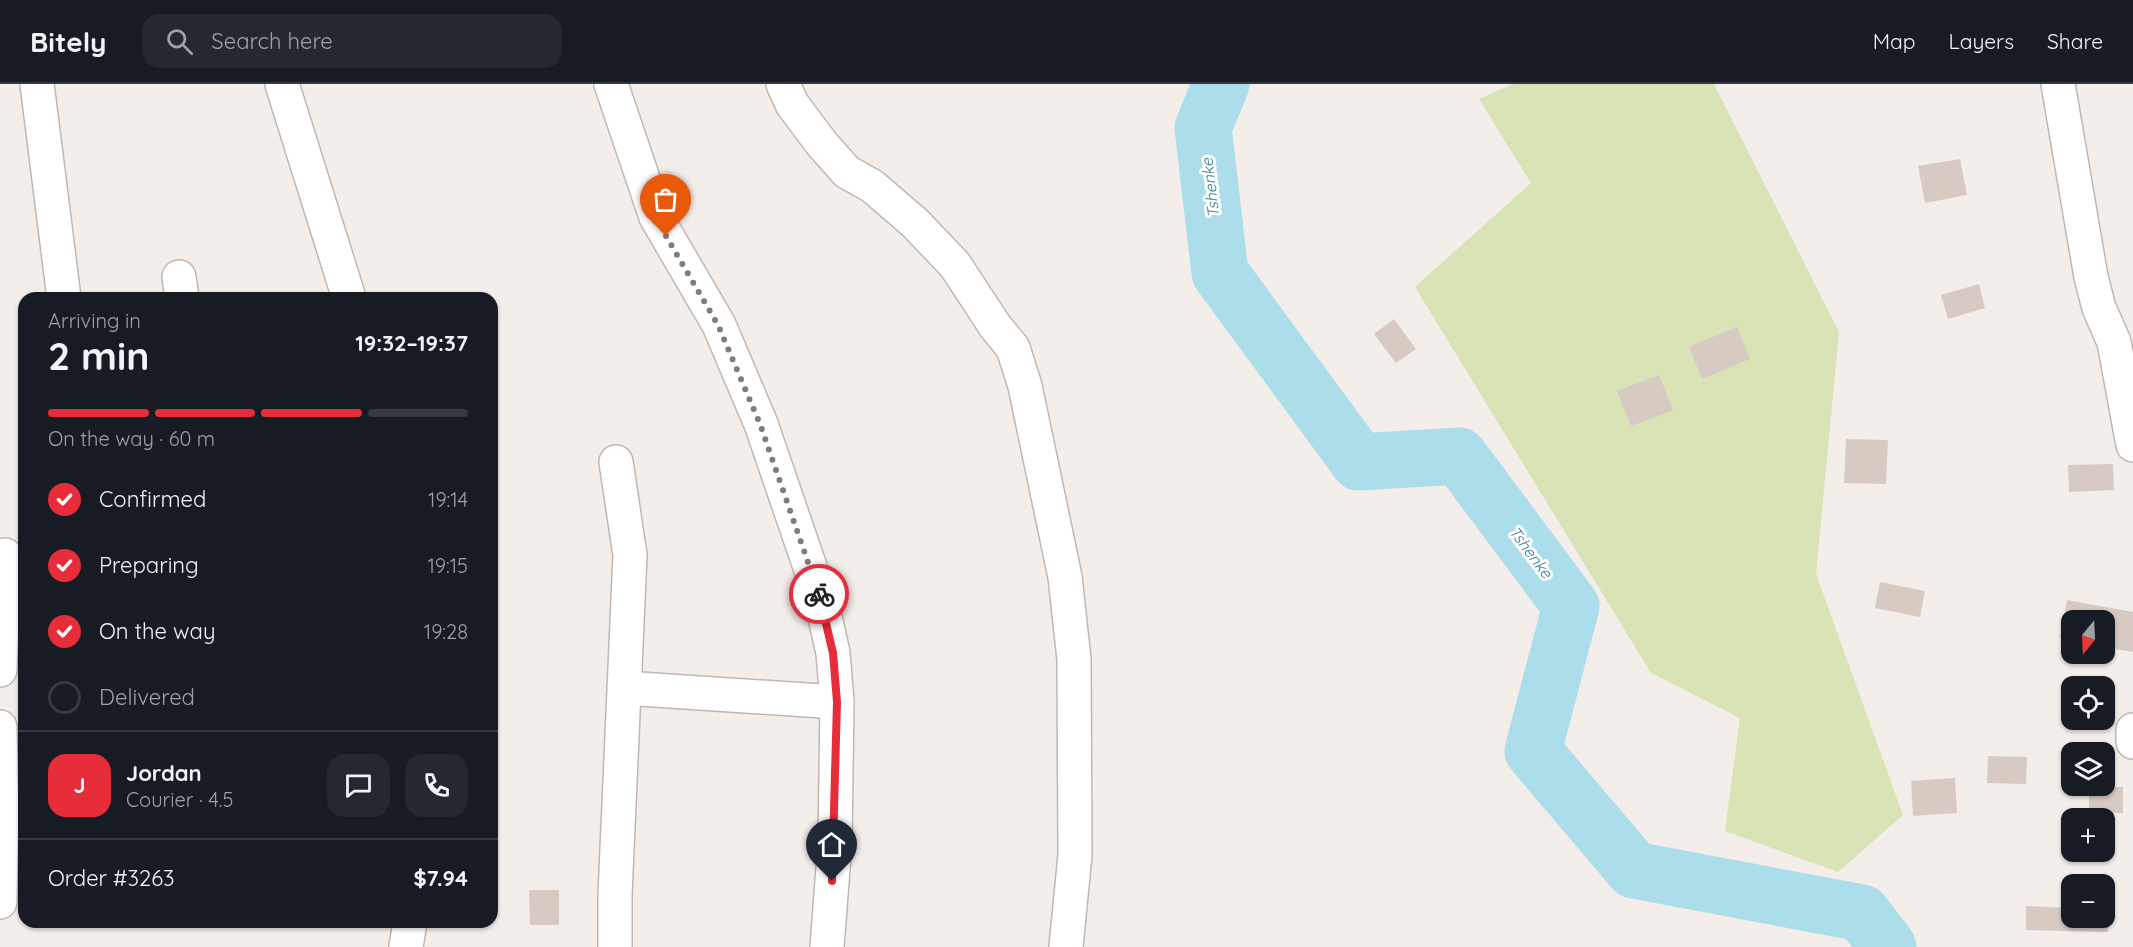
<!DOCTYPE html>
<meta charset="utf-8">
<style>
:root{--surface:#171b24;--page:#242831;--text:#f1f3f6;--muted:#9ea1a6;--line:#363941;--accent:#e62d39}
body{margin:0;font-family:Quicksand,sans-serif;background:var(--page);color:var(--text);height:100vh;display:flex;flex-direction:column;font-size:22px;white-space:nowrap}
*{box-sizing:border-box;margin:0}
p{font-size:20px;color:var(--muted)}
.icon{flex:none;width:33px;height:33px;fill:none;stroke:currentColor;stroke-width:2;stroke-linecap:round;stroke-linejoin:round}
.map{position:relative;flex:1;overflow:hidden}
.drawer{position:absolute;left:18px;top:208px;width:480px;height:636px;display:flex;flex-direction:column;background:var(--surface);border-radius:18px;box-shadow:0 2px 4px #0004}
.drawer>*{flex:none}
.needle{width:39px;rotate:198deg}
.tools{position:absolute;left:2061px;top:526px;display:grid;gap:12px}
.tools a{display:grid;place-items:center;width:54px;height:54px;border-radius:12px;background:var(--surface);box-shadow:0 2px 4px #0004;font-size:30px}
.pin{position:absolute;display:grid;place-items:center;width:51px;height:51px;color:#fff;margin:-62px -26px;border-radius:50% 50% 50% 0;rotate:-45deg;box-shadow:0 0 6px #0007}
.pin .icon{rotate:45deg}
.courier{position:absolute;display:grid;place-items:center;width:60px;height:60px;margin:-30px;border:4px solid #e62d39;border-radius:50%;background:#fff;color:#222;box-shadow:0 2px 8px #0007}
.head em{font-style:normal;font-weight:700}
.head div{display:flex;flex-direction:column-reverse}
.head{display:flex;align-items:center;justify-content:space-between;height:102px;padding:0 30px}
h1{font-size:39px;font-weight:700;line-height:45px}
.bar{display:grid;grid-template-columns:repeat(4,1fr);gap:9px 6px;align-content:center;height:72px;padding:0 30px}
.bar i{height:8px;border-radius:4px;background:var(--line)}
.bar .on{background:var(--accent)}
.bar p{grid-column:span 4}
.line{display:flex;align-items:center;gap:15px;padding:0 30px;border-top:2px solid var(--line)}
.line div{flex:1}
.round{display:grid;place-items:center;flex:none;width:63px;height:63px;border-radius:18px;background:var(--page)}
ol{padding:0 30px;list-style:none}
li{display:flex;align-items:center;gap:18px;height:66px}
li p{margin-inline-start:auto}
li .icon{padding:6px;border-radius:50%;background:var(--accent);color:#fff;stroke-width:4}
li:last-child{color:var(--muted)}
li i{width:33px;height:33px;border:3px solid var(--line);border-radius:50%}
header{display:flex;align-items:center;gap:36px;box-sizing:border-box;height:84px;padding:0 30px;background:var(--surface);border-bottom:2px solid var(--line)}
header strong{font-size:28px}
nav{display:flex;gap:33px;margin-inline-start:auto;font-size:21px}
.search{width:420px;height:54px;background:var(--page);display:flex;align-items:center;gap:15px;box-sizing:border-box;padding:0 21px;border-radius:18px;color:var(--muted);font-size:22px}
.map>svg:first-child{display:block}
.green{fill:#d8e3b6}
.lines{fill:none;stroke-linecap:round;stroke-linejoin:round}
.river{stroke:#abddea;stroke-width:57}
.building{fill:#d7cac3}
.minor-casing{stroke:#c1b7b0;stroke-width:36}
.minor{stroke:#fff;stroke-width:33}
.done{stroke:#837c76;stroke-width:6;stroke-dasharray:0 10.8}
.route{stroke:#e62d39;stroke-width:8}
.labels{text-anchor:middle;stroke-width:6;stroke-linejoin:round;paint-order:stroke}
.water-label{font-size:16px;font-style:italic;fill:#357e91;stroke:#fff}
</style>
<header>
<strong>Bitely</strong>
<div class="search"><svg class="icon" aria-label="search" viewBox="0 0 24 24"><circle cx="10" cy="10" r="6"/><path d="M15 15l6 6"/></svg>Search here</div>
<nav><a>Map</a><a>Layers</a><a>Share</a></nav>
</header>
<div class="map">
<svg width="2133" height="863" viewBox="0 0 2133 863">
<rect width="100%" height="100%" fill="#f3eee9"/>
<path class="green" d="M1513,0H1714L1839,248L1816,490L1903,731L1838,788L1725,747L1740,634L1651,589L1415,203L1531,99L1479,15Z"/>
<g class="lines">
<path class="river" d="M1221,0L1203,44L1220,189L1359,378L1459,372L1571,522L1533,667L1634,786L1862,829L1888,863"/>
</g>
<path class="building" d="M1960,75L1967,111L1925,119L1918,82Z
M1979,200L1985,224L1948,235L1941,211Z
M1394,235L1416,265L1396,279L1374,250Z
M1737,243L1750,275L1702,295L1689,263Z
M1659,291L1673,326L1631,342L1617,307Z
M1846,355L1888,356L1886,400L1844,399Z
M2113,380L2114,406L2069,408L2068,381Z
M1880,498L1925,507L1920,533L1875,524Z
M2067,516L2133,528V568L2104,563V537H2072V556L2060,554Z
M1988,672L2027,673L2026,700L1987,699Z
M1955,694L1957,729L1913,732L1911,697Z
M2089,703H2123V729H2089Z
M529,806H559V841H530Z
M2026,822L2072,824V834H2104V825H2108V848L2026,846Z"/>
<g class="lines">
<defs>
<path id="minor" d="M37,0L64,214
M282,0L349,214
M611,0L656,133L719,241L761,340L821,515L833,569L837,618L835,758L827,863
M783,0L792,20L822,60L847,88L872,102L915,139L955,181L995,242L1013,264L1025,302L1065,493L1074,575L1075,771L1066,863
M2058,0L2091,193L2099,224L2114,258L2133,361
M179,193L182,214
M0,586L5,471
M624,604L837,618
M0,643L2,730L0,818
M2133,646V658
M406,863L410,838
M615,863V811L630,471L616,378"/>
</defs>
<use href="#minor" class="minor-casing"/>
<use href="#minor" class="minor"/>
</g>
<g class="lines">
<path class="done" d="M666,152L718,241L760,340L819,510"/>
<path class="route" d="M819,510L833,569L837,618L832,797"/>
</g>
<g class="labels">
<g class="water-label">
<text transform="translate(1210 104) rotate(-97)" y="6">Tshenke</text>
<text transform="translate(1531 468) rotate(53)" y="6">Tshenke</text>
</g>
</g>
</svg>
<div class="tools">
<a><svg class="needle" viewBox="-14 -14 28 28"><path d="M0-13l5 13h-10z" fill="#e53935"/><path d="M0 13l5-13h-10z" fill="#9ea1a6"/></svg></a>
<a><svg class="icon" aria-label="locate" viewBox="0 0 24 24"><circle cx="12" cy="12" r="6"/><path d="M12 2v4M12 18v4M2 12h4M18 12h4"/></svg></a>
<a><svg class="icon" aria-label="layers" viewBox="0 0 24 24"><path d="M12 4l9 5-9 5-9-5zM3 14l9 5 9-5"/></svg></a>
<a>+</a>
<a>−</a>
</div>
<div class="pin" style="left:666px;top:152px;background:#ea580c"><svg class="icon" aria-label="bag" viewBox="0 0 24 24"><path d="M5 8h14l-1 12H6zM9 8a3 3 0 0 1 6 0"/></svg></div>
<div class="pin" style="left:832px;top:797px;background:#1f2937"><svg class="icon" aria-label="home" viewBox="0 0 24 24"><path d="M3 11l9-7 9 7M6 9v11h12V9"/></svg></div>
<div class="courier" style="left:819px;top:510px"><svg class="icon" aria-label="bike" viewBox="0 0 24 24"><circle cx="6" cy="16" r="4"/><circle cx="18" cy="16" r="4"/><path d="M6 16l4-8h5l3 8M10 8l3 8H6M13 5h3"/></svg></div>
<section class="drawer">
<div class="head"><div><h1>2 min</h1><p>Arriving in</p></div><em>19:32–19:37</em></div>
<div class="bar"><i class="on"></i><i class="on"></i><i class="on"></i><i></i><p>On the way · 60 m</p></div>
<ol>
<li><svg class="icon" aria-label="check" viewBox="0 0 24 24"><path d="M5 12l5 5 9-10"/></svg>Confirmed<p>19:14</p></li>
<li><svg class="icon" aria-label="check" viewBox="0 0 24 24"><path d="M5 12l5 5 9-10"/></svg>Preparing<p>19:15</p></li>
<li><svg class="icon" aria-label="check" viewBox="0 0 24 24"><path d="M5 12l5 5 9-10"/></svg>On the way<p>19:28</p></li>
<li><i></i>Delivered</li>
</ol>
<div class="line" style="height:108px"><b class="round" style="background:var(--accent);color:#fff">J</b><div><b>Jordan</b><p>Courier · 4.5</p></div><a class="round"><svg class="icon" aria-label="chat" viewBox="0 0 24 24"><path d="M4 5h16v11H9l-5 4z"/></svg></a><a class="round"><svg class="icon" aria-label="phone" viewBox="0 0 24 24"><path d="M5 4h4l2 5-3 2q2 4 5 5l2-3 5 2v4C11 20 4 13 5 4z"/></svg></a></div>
<div class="line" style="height:78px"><div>Order #3263</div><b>$7.94</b></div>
</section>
</div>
